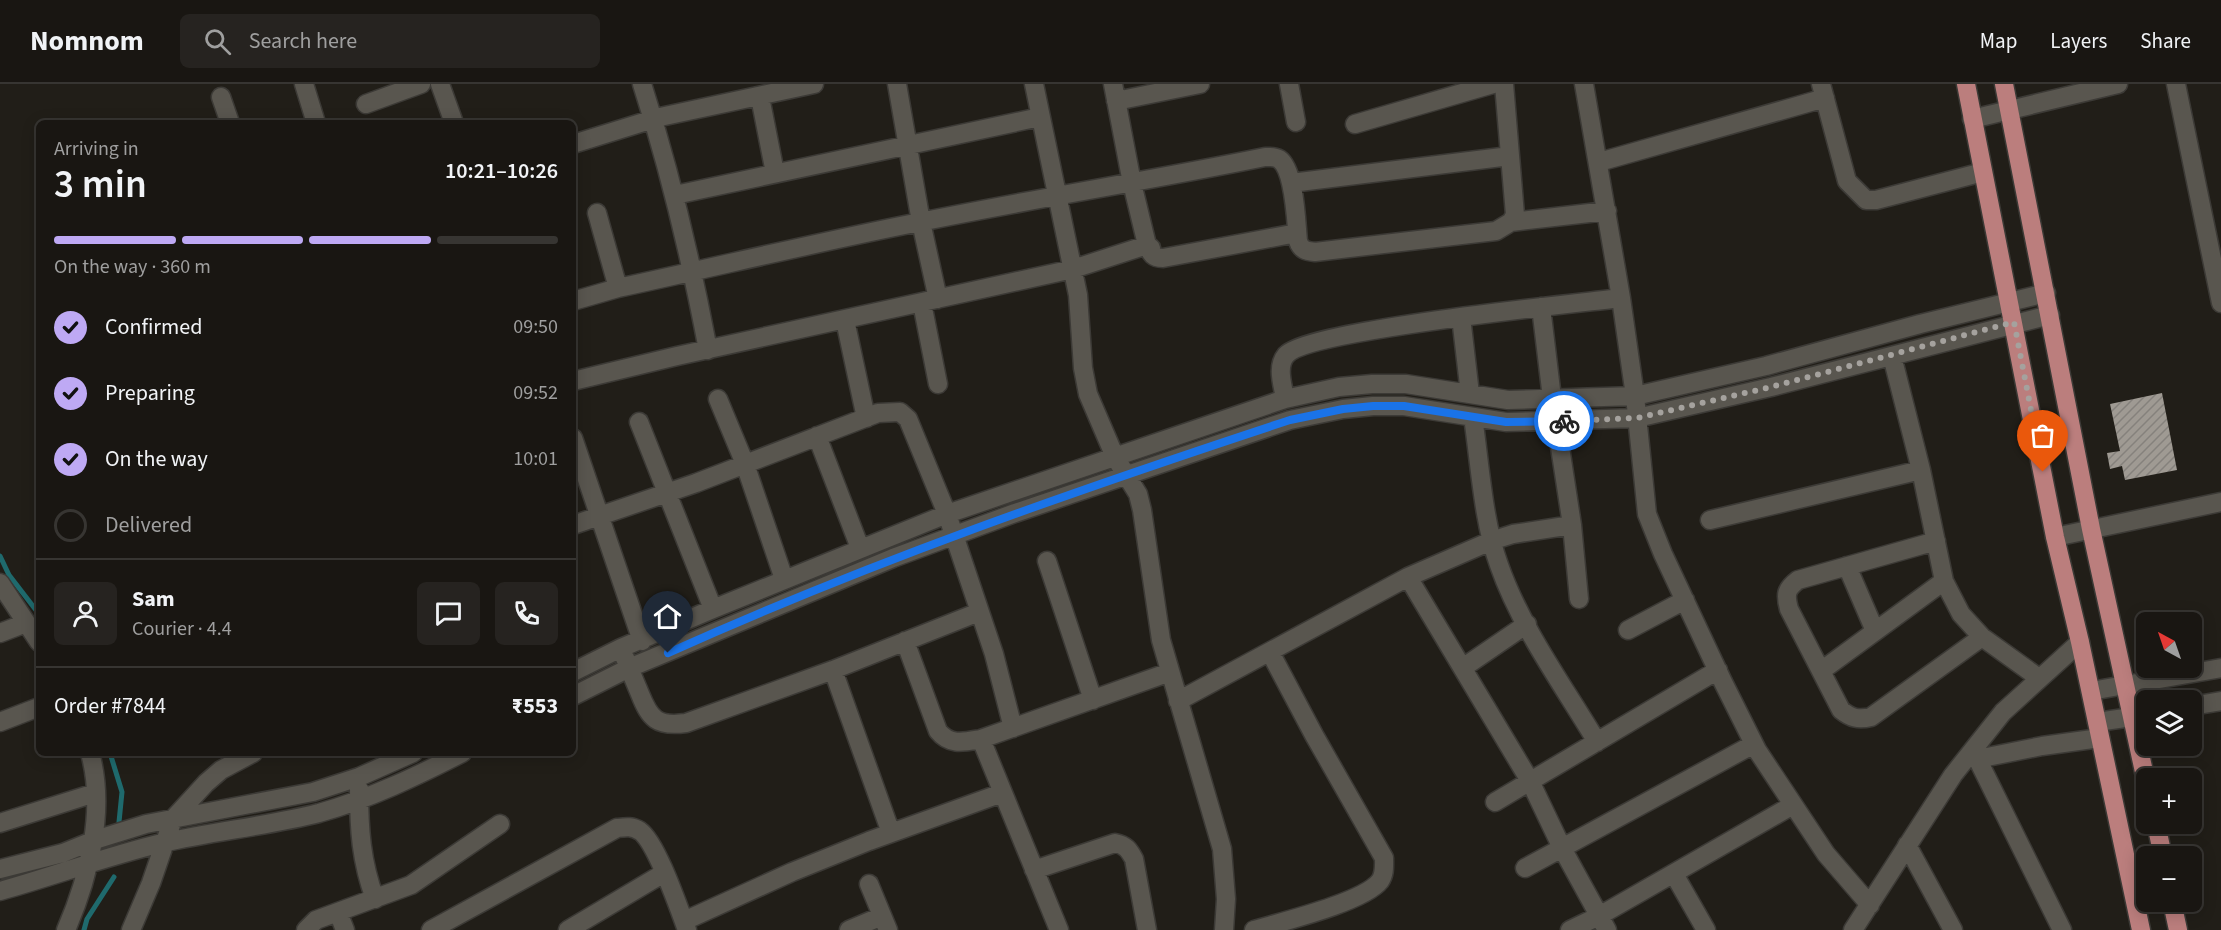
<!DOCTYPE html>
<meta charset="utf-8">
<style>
:root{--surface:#191612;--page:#262320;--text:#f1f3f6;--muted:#9f9f9f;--line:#373532;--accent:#bea9f4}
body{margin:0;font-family:"Source Sans 3",sans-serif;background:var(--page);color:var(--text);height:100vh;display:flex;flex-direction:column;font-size:22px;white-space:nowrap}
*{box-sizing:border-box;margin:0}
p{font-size:20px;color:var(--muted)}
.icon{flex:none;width:33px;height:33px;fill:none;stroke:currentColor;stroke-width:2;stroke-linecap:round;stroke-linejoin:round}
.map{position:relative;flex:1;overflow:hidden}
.panel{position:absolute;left:36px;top:36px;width:540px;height:636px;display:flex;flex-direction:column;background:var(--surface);border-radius:9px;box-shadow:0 3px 15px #0003,0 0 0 2px var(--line)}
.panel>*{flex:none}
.needle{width:39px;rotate:320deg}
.fabs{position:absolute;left:2136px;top:528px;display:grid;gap:12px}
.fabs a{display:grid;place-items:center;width:66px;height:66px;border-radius:9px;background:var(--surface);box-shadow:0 3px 15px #0003,0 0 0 2px var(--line);font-size:30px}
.pin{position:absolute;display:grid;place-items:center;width:51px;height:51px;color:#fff;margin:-62px -26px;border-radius:50% 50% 50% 0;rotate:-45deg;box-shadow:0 0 6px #0007}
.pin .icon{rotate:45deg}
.courier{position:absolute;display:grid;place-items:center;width:60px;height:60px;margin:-30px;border:4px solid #1a73e8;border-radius:50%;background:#fff;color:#222;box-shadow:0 2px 8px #0007}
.headline em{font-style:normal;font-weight:600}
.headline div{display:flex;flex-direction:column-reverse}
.headline{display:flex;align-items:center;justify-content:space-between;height:102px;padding:0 18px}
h1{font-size:39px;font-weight:600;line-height:45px}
.bar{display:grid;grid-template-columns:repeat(4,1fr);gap:9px 6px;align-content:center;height:72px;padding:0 18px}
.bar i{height:8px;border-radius:4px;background:var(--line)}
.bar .active{background:var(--accent)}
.bar p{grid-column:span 4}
.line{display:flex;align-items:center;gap:15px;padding:0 18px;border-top:2px solid var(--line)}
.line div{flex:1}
.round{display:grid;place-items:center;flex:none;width:63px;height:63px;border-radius:9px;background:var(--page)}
ol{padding:0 18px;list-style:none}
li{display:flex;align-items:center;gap:18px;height:66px}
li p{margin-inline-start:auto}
li .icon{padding:6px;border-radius:50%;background:var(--accent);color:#111;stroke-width:4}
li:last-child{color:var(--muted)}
li i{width:33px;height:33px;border:3px solid var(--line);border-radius:50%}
header{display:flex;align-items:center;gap:36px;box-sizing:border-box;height:84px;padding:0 30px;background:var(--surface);border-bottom:2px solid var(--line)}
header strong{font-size:28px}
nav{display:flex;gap:33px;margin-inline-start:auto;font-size:21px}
.search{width:420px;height:54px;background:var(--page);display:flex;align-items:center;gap:15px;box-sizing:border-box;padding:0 21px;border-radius:9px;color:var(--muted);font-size:22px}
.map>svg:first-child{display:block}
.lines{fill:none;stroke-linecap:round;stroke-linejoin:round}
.stream{stroke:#1f6a6d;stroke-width:5}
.building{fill:url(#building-hatch)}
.minor-casing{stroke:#3c3a36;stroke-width:21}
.major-casing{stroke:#3c3a36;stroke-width:21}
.minor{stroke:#59564f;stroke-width:18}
.major{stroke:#bb7e7d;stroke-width:18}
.done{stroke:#a5a29e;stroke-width:6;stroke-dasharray:0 10.8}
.route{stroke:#1a73e8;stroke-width:8}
</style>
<header>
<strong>Nomnom</strong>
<div class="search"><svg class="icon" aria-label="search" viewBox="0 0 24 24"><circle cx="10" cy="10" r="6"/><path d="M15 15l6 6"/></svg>Search here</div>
<nav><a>Map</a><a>Layers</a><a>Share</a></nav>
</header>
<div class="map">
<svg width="2221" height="846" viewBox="0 0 2221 846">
<defs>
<pattern id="building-hatch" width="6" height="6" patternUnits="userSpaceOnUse" patternTransform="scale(1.5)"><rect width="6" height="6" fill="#9f9a93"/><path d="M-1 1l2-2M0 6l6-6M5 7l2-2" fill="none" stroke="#85817c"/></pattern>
</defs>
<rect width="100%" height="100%" fill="#211e18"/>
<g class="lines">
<path class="stream" d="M0,472L9,491L39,530
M110,669L122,708L119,738
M84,846L87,835L114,793"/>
</g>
<path class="building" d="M2162,309L2177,386L2125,396L2122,382L2110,385L2107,369L2120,367L2110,320Z"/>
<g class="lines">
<defs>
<path id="minor" d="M304,0L316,39
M440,0L454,39
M642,0C670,87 691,176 708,266
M897,0L921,138L938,215
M1034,0L1078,211L1083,284L1088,310L1115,373L1138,410L1142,426L1161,556L1222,765L1226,815L1224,846
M1113,0L1132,99L1147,161C1151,170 1153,174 1163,174L1297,149
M1289,0L1296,38
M1584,0L1621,214L1635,312L1647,430L1663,470L1723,598L1757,666L1826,770L1870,821
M1821,0L1847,97L1866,116H1876L1983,88
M2176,0L2221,219
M221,13L230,39
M760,13L775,89
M1116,17L1200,0
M366,20L421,0
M1972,35L2118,0
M1355,40L1493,0
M573,60L660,33L814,0
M1599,78L1825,14
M1291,99L1510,72
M675,111L1040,33
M597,129L618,204
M1511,138L1607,127
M573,217L618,204C720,182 822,157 925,137C1038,114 1152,96 1265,73C1270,73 1274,72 1279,75C1295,86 1296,138 1298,157C1301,166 1306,167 1315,168L1496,147L1511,138L1515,131L1504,0
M922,219L938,300
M1541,223L1552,314
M1461,233L1470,310
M845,236L866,334
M1892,272L1921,386L1944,497L1961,530L1982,553L2039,594
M573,297L677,272L1073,185L1147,161L1151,164
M718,315L745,380L784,495
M1285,315C1283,301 1276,283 1286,271C1308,246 1572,220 1621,214
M1473,333C1480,380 1483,437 1499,481C1521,544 1563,601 1597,658
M1556,337L1572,441L1579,515
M639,338L713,525
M817,352L860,464
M573,354L642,557
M1710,436L1921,386
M573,441L696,399L878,329L900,328L908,335L947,430L994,570L1013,644
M2055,453L2221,418
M1936,457L1798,496C1786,505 1785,510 1789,525L1841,626C1851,634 1858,636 1871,633L1982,553
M1047,477L1093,616
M1847,482L1875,547
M1408,493L1530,697L1562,764L1607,846
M0,499L39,558
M1628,546L1685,516
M0,549L26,539
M905,557L938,647C950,662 964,658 981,655L1170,588
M625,574C630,586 635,598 640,610C650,635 657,643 686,639L833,586L979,528
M1464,583L1527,540
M833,586L891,749
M1821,587L1944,497
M573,588L621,564L713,525L947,430L1285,315L1339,303L1372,300H1406L1508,316L1635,312L1766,282L1920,240L2046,209
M2091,607L2221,584
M573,612L629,584L893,474L1015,429L1290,336L1343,325L1373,322H1404L1506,338L1637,334L1771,303L2050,231
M1178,617L1408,493L1491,457L1513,450L1572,441
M2192,622L2221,617
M0,638L39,623
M2097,638L2146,631
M981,655L1059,846
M1973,666L2062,846
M1977,675L2042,662L2100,654
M359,705C359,745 361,777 375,815
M1495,718L1718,586
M0,739L95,709
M1907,761L1953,846
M1525,784L1754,660
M0,785L63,769L95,756L146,740L313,708L359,693L413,669
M1034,786L1115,759C1126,761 1129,766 1134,775L1147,846
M1674,790L1706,846
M869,800L888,846
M0,807C54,792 107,772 162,759C214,747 268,742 319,729C369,715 417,692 462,669
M338,828L345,846
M684,837L792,788L869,757L1002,709
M66,846C89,793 106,726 90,669
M131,846L151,799L173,735L206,699L221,686L253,669
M306,846L316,836L411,801L500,740
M431,846L617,744C626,743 632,742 640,747C657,759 679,825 687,846
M568,846L664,789
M849,846L882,832
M1254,846C1281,838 1364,818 1380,797C1385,790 1384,782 1384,774L1314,651L1270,568
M1570,846L1599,832L1793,721
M1853,846L1953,691L2003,628L2080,558"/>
<path id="major" d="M1966,0L2055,453L2080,558L2141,846
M2004,0L2091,445L2146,697
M2156,740L2163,772
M2172,818L2178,846"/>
</defs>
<use href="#minor" class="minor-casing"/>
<use href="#major" class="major-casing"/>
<use href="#minor" class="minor"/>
<use href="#major" class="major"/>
</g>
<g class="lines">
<path class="done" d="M1564,337L1637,334L1771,303L2014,238L2043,388"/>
<path class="route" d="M668,569C870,478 1080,405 1290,336L1343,325L1373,322H1404L1506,338L1564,337"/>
</g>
</svg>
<div class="fabs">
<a><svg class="needle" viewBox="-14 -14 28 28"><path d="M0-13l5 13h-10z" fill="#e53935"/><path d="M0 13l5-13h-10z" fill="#9f9f9f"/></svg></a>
<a><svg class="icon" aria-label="layers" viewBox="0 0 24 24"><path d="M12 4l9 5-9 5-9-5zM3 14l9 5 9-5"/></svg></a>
<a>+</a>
<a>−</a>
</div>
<div class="pin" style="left:2043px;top:388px;background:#ea580c"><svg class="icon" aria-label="bag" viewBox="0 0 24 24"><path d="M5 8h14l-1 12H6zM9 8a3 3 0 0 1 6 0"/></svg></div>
<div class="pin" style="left:668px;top:569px;background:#1f2937"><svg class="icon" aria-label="home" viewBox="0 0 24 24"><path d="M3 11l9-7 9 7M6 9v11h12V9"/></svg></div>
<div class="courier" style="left:1564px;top:337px"><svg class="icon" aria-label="bike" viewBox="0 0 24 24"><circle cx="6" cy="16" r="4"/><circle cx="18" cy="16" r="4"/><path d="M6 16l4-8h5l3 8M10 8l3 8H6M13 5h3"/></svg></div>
<section class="panel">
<div class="headline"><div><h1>3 min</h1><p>Arriving in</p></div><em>10:21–10:26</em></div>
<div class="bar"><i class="active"></i><i class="active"></i><i class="active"></i><i></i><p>On the way · 360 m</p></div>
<ol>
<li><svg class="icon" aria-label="check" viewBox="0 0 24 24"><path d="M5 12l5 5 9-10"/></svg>Confirmed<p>09:50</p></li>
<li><svg class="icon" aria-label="check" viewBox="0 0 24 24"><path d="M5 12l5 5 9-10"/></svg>Preparing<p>09:52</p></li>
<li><svg class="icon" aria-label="check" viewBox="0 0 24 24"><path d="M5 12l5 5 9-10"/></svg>On the way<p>10:01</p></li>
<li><i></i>Delivered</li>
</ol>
<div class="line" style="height:108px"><a class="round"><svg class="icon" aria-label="person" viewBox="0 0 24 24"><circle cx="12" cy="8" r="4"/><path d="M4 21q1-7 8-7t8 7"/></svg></a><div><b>Sam</b><p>Courier · 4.4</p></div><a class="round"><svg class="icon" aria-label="chat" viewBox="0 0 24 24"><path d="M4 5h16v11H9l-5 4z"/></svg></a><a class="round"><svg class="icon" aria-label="phone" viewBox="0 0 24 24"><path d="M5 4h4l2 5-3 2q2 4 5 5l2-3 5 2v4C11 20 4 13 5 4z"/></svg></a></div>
<div class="line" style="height:78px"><div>Order #7844</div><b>₹553</b></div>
</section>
</div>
